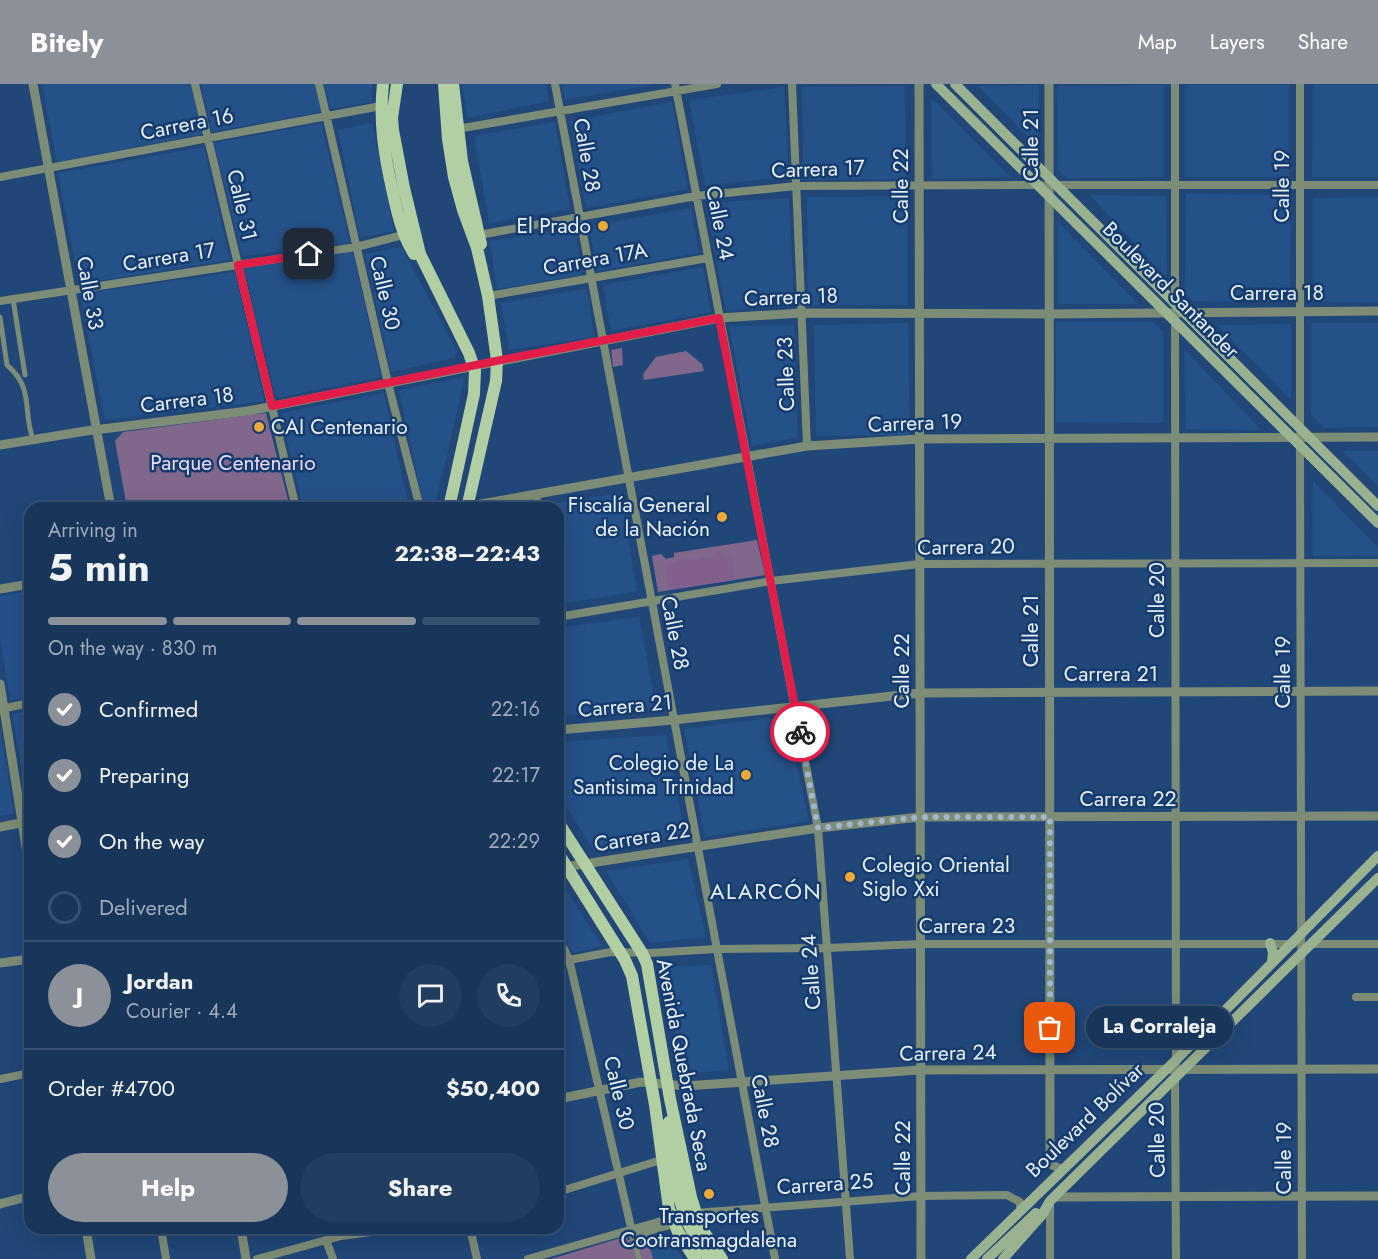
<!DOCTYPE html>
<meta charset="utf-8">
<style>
:root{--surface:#18355a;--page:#213d60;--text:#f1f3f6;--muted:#9fabbb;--line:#365070;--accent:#8c9099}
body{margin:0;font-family:Jost,sans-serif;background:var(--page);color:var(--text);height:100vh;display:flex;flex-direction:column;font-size:22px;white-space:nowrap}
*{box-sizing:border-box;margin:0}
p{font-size:20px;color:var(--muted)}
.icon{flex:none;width:33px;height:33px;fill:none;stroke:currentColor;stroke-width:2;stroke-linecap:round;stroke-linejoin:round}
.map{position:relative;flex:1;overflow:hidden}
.side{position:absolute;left:24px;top:418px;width:540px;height:732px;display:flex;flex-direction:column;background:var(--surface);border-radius:18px;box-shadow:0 6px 24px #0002,0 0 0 2px var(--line)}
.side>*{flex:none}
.pin{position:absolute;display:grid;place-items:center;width:51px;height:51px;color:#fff;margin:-26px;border-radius:12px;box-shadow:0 3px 9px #0006}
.courier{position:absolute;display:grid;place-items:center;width:60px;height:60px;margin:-30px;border:4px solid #e11d48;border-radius:50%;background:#fff;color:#222;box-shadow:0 2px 8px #0007}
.bubble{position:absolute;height:42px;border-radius:21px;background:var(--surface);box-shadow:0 6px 24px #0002,0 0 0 2px var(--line);font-size:20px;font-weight:700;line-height:42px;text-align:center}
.summary em{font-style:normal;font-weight:700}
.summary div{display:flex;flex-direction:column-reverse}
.summary{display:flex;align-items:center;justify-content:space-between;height:102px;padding:0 24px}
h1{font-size:39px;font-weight:700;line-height:45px}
.bar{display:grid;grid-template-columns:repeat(4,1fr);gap:9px 6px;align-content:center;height:72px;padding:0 24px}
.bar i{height:8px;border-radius:4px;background:var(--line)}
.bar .selected{background:var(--accent)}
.bar p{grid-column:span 4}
.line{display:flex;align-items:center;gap:15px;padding:0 24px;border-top:2px solid var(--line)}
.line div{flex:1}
.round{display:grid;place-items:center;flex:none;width:63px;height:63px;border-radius:32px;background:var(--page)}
ol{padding:0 24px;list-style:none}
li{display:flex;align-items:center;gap:18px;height:66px}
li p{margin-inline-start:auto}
li .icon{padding:6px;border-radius:50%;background:var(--accent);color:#fff;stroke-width:4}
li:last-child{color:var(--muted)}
li i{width:33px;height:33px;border:3px solid var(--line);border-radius:50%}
.primary-button{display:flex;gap:12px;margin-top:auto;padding:12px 24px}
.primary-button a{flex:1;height:69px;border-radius:36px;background:var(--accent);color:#fff;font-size:24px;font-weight:700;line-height:69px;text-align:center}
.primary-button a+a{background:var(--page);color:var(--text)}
header{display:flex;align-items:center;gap:36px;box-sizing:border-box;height:84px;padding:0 30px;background:var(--accent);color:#fff}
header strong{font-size:28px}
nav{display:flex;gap:33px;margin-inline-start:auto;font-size:21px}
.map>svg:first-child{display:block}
.built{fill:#255189}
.green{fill:#82678d}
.forest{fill:#81608e}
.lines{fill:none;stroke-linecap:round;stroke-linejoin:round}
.pedestrian{stroke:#7d8c76;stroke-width:5}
.minor{stroke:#7d8c76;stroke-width:8}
.tertiary{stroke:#7d8c76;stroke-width:9}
.secondary{stroke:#9bb290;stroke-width:10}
.primary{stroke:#b1cfa3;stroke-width:12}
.done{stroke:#a2b6ce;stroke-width:6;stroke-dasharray:0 10.8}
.route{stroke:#e11d48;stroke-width:8}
.poi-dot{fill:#eca93a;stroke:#153c6c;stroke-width:2}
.labels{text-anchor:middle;stroke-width:5;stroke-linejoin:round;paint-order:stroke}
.street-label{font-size:21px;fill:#e8f1fd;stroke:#153c6c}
.poi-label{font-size:21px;fill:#e8f1fd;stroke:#153c6c;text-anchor:end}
.park-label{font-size:21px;fill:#efdbf8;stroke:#153c6c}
.neighbourhood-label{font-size:22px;letter-spacing:1.5px;fill:#e8f1fd;stroke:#153c6c}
</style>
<header>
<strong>Bitely</strong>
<nav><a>Map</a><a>Layers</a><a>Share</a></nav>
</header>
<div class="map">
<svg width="1378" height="1175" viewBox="0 0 1378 1175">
<rect width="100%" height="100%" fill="#204778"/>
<path class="built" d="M42,0H191L203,50L57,78Z
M201,0H315L321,28L212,48Z
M324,0H372V18L330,25Z
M462,0H546L549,17L468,34Z
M562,0H657L565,16Z
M1039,1L1038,63L978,2Z
M1164,1V93L1067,94L1058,86L1057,2Z
M1185,1H1289V93H1185Z
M1313,1H1378V93H1312Z
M905,2L906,95L803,96L802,3Z
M784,3L789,93L705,101L689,16Z
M931,14L1011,93L932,95Z
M672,18L688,105L586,124L570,37Z
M555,38L570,125L489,139L474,52Z
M321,39L350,159L242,172L214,59Z
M372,39L394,147L360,154L338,46Z
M204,63L230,176L79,200L58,89Z
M1186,110L1291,111L1290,218L1193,217L1185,209Z
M1090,111L1166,112L1167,195Z
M907,112V221H808L807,113Z
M1378,113V218H1313V114Z
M789,114L794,219L726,227L706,119Z
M691,124L699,169L597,187L589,142Z
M1058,138L1138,220H1058Z
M575,144L582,191L497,205L490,157Z
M401,163L457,267L454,274L391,288L365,170Z
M353,168L381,293L276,314L244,184Z
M703,183L711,228L611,247L603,201Z
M235,188L264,317L105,336L80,210Z
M587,205L594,253L509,266L501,219Z
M1056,238H1154L1163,248V339L1056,338Z
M908,239L910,351L816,352L814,241Z
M1311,239H1378V343L1324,344L1311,330Z
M1291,240V316L1217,241Z
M794,241L798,353L752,362L729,242Z
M1184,265L1261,346L1186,345Z
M463,293L464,298L436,417L423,419L399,306Z
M384,309L409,423L401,424H303L281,329Z
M1342,367H1378V402Z
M1313,397L1378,463V471L1313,472Z
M621,409L637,507L561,520L558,502V424H546V421Z
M30,507V613L10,616L0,553V512Z
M639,533L656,624L558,632V544Z
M30,627V724L29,725L12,630Z
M786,632L809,737L705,753L684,645Z
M0,642L14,730L0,732Z
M666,651L685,751L594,767L558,709V658Z
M688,775L706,853L650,859L606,787Z
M558,793L602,862L572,869L558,840Z
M711,881L729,986L683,990L664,883Z
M672,1159L683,1175H653L651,1164Z"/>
<path class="green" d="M622,264L623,281L613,283L611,266Z
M686,267L702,280L704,287L644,296L643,290L656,273Z
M266,329L290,424H127L115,357L123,348Z
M757,456L765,491L658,508L652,472L661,470L666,475L674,473V469Z
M647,1151L653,1175H551L627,1152L628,1156Z"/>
<path class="forest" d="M717,466H721L726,471L732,474L734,496L669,506L666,489L667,482L670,479L684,474L697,476L704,472L712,474Z"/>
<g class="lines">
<path class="pedestrian" d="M13,215L25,291
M0,233L7,281C35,305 22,327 33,355
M633,1152L639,1175"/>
<path class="minor" d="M195,0L296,424
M319,0L388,299L420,424
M555,0L775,1175
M675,0L818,744L850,1175
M792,0L807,362
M1175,0V220
M1300,0V346
M457,45L717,0
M0,93L381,22
M1056,101H1378
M479,151L696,112L796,102L1041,101
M488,212L708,174
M0,217L356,163L407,150
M1175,235L1176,979
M1300,361L1302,1175
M536,411L538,424
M558,533L771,497L920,480L1378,479
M0,625L30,619
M558,853L569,875L633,1152L673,1140
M1311,860H1378
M558,878L611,868L650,869L716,865L828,864L920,860H1293
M1356,913H1378
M1175,994L1176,1175
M0,995L30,989
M558,1108L661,1076
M1050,1120V1175
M695,1129L921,1112L1007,1111L1020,1118V1126
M161,1144L166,1175
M470,1144L477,1175
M326,1156L333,1175
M257,1175L341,1152L400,1144
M528,1175L672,1134"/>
<path class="tertiary" d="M33,0L111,424
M919,0L921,1175
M1049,0L1050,1076L1052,1081L1063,1086
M0,361L86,347L248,327L719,234L802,229L1049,230L1378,227
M458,424L807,362L919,355L1378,353
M0,505L30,500
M0,600L30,788
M558,646L673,636L920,609L1378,607
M0,743L30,737
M558,784L818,744L920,733L1378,732
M0,879L30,875
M558,1015L641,998L685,1002L920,986L1378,985
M1055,1113L1378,1112
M0,1120L30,1112
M86,1144L91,1175
M241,1144L246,1175"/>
<path class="secondary" d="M936,0L1378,439
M955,0L1378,422
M1270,859L1273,868L1272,878
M971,1175L1176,976L1378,772
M987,1175L1036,1129
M1003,1175L1042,1131L1050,1117L1378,794"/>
<path class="primary" d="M383,0C379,37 384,69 392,105C397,128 402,151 414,170
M397,0L392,34L393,46L404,104L420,170L469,269L475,287L474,310L449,424
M444,0L448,55L454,93L463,126L477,164L488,212L497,276L496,297L467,424
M453,0L462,77L481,160
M558,738L642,869L647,880L670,1015L691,1113L700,1142L722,1175
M558,769L625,876L632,892L655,1021L669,1125L678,1148L695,1175
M669,1038C673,1092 676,1130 709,1175"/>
</g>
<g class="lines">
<path class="done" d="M800,648L818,744L920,733H1050V944"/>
<path class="route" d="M309,170L238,181L272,322L501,276L719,234L800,648"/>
</g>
<g class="poi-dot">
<circle cx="603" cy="142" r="6"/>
<circle cx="259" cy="343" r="6"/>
<circle cx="722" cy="433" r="6"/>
<circle cx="746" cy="691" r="6"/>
<circle cx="850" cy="793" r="6"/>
<circle cx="709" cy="1110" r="6"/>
</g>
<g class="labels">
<g class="street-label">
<text transform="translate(187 40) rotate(-11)" y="7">Carrera 16</text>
<text transform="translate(1031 61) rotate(-90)" y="7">Calle 21</text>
<text transform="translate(587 71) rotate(80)" y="7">Calle 28</text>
<text transform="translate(818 85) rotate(-2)" y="7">Carrera 17</text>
<text transform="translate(901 102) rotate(-90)" y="7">Calle 22</text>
<text transform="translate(1282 102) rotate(-90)" y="7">Calle 19</text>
<text transform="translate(242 121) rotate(77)" y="7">Calle 31</text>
<text transform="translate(720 139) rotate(79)" y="7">Calle 24</text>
<text transform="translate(169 173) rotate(-9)" y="7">Carrera 17</text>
<text transform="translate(595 175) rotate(-10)" y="7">Carrera 17A</text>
<text transform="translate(1171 206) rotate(45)" y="7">Boulevard Santander</text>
<text transform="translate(90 209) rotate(80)" y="7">Calle 33</text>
<text transform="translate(385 209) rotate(77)" y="7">Calle 30</text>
<text x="1277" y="216">Carrera 18</text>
<text transform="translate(791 213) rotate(-2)" y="7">Carrera 18</text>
<text transform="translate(786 290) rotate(-92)" y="7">Calle 23</text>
<text transform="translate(187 316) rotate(-7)" y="7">Carrera 18</text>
<text transform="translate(915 339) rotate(-2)" y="7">Carrera 19</text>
<text transform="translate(966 463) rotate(-1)" y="7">Carrera 20</text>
<text transform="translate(1157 516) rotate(-90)" y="7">Calle 20</text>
<text transform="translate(1031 547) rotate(-90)" y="7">Calle 21</text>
<text transform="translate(675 549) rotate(79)" y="7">Calle 28</text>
<text transform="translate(902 587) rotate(-90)" y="7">Calle 22</text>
<text transform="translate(1283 588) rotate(-90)" y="7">Calle 19</text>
<text x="1111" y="597">Carrera 21</text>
<text transform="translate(625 622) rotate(-5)" y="7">Carrera 21</text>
<text x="1128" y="722">Carrera 22</text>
<text transform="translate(642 753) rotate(-9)" y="7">Carrera 22</text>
<text x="967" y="849">Carrera 23</text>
<text transform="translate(811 888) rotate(-94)" y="7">Calle 24</text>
<text transform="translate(948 969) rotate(-1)" y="7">Carrera 24</text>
<text transform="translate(684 981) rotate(79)" y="7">Avenida Quebrada Seca</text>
<text transform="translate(619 1009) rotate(77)" y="7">Calle 30</text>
<text transform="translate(765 1027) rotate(79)" y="7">Calle 28</text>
<text transform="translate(1085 1036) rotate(-44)" y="7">Boulevard Bolívar</text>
<text transform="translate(1157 1056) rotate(-91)" y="7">Calle 20</text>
<text transform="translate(903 1074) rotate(-90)" y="7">Calle 22</text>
<text transform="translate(1284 1074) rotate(-90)" y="7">Calle 19</text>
<text transform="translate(825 1100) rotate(-4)" y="7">Carrera 25</text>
</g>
<g class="poi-label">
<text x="591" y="149">El Prado</text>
<text x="271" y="350" text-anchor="start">CAI Centenario</text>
<text x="710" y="428">Fiscalía General<tspan x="710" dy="24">de la Nación</tspan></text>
<text x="734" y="686">Colegio de La<tspan x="734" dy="24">Santisima Trinidad</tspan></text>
<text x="862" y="788" text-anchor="start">Colegio Oriental<tspan x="862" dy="24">Siglo Xxi</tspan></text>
<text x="709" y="1139" text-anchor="middle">Transportes<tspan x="709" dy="24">Cootransmagdalena</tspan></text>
</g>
<g class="park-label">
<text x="233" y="386">Parque Centenario</text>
</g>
<g class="neighbourhood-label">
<text x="766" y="815">ALARCÓN</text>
</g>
</g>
</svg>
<div class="pin" style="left:1050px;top:944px;background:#ea580c"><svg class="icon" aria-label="bag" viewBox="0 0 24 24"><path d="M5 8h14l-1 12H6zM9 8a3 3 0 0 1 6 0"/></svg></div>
<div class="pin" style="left:309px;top:170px;background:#1f2937"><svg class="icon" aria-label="home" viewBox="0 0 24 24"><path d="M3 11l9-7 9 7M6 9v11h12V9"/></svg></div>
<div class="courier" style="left:800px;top:648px"><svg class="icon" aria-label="bike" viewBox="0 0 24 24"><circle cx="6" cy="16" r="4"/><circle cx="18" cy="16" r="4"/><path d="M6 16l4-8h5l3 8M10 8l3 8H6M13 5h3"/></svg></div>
<div class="bubble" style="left:1086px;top:922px;width:147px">La Corraleja</div>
<section class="side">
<div class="summary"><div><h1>5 min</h1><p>Arriving in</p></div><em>22:38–22:43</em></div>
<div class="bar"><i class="selected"></i><i class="selected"></i><i class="selected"></i><i></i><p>On the way · 830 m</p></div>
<ol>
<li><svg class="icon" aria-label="check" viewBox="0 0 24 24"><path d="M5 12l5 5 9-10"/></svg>Confirmed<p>22:16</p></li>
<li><svg class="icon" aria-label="check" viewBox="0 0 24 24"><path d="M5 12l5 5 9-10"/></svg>Preparing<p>22:17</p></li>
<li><svg class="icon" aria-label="check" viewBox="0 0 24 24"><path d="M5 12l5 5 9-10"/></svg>On the way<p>22:29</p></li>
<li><i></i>Delivered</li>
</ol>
<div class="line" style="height:108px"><b class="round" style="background:var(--accent);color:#fff">J</b><div><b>Jordan</b><p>Courier · 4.4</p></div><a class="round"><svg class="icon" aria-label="chat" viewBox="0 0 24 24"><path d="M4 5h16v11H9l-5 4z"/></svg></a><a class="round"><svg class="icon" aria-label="phone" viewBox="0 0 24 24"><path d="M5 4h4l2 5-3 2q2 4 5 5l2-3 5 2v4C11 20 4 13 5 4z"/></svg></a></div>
<div class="line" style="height:78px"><div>Order #4700</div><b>$50,400</b></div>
<div class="primary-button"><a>Help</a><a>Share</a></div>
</section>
</div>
